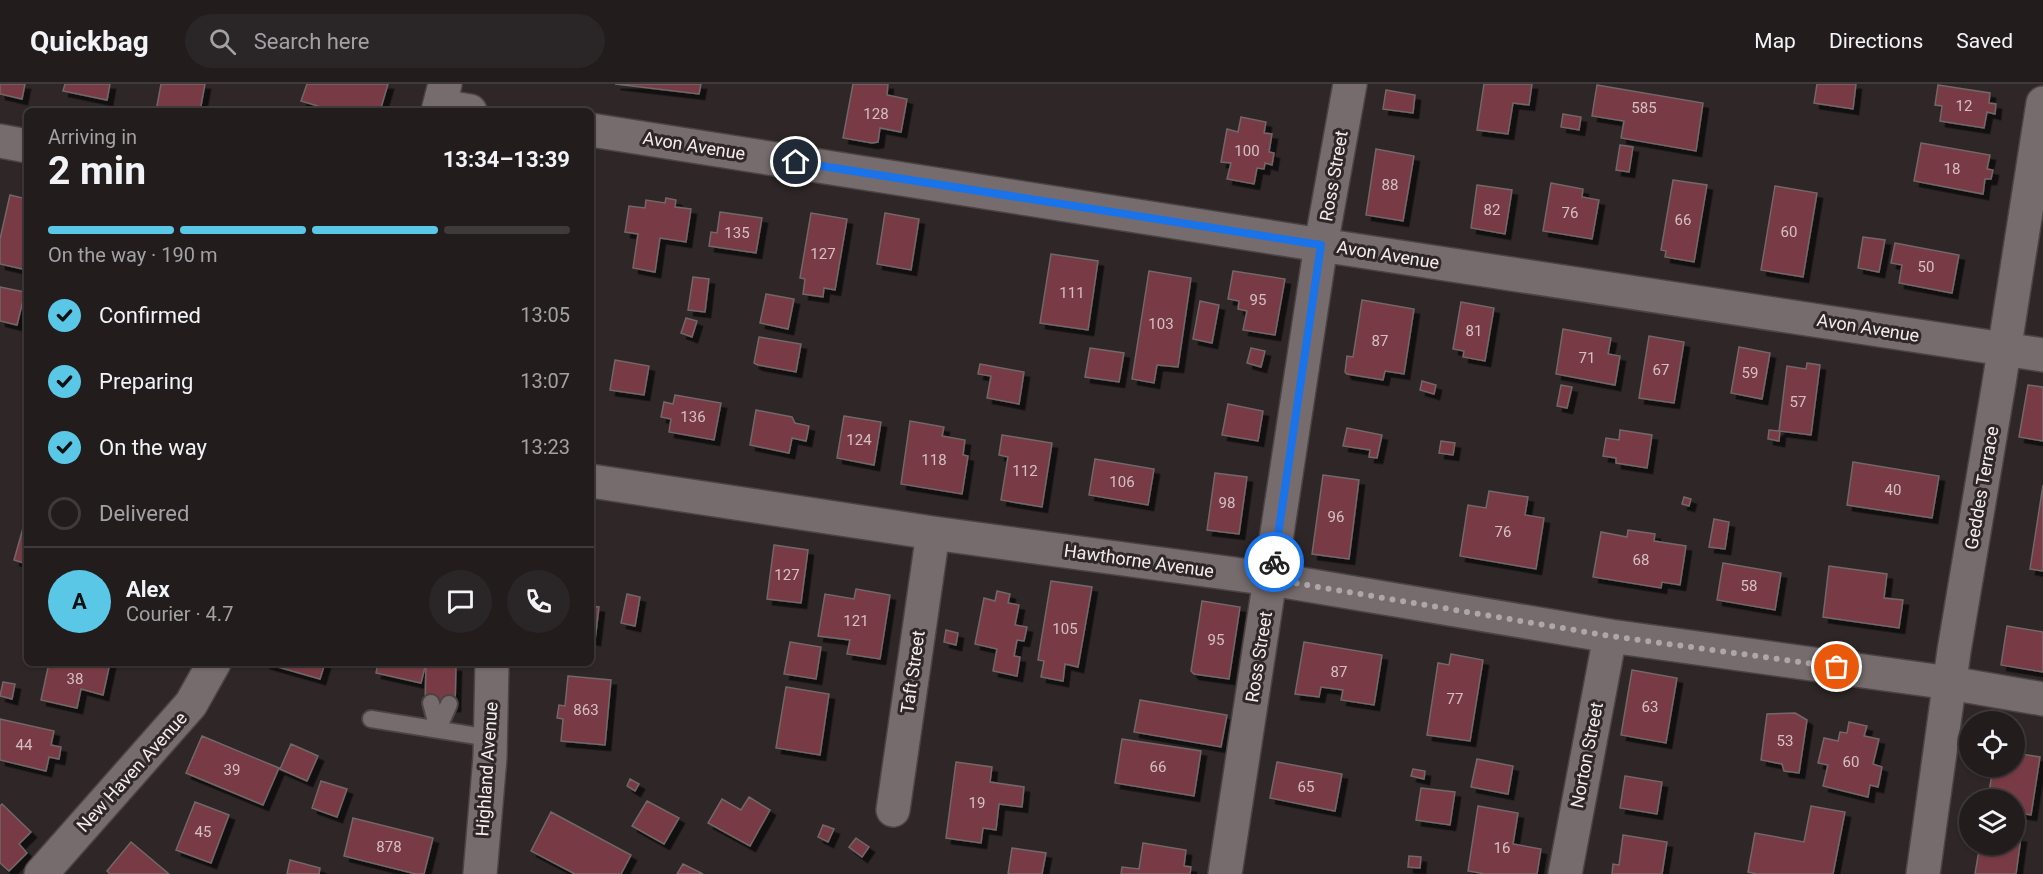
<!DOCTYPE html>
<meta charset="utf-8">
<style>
:root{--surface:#221c1d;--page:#2a2526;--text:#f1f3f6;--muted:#a2a1a4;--line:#3f3a3b;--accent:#5bc7e7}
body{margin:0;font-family:Roboto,sans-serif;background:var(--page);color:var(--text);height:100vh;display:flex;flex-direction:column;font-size:22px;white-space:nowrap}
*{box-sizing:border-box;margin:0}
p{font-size:20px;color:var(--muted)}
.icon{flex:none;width:33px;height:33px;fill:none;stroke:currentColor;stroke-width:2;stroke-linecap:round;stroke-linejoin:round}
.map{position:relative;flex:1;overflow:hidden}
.panel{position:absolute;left:24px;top:24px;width:570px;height:558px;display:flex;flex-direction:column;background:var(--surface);border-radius:9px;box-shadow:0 2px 4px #0004,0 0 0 2px var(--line)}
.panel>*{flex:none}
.buttons{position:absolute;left:1959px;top:627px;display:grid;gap:12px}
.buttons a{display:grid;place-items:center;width:66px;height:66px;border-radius:50%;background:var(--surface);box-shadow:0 2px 4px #0004,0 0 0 2px var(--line);font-size:30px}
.pin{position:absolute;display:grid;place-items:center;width:51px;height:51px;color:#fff;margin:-26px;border:3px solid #fff;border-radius:50%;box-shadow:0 2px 6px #0007}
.courier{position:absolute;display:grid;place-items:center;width:60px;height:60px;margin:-30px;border:4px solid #1a73e8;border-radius:50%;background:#fff;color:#222;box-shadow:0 2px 8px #0007}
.summary em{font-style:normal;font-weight:700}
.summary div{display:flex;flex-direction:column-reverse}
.summary{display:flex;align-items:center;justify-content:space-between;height:102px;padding:0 24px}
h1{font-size:39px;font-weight:700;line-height:45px}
.bar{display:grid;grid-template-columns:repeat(4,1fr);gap:9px 6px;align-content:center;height:72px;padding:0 24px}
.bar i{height:8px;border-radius:4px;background:var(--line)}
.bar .current{background:var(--accent)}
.bar p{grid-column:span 4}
.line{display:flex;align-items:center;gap:15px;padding:0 24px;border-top:2px solid var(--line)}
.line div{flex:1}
.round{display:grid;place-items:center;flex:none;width:63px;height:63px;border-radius:32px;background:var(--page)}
ol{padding:0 24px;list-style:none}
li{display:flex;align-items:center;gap:18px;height:66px}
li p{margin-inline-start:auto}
li .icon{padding:6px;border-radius:50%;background:var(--accent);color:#111;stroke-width:4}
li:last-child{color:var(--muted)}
li i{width:33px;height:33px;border:3px solid var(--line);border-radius:50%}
header{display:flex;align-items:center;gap:36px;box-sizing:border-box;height:84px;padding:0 30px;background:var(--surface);border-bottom:2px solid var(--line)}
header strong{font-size:28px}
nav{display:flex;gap:33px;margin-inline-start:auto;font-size:21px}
.search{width:420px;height:54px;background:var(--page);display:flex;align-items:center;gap:15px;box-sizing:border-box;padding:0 21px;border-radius:33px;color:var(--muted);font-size:22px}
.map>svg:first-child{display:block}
.building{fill:#783a45;stroke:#716768;stroke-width:1.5;filter:url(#shadow)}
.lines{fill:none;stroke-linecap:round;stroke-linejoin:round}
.service-casing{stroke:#4b4445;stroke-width:20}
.minor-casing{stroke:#4b4445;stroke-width:36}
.tertiary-casing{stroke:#4b4445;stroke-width:36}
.secondary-casing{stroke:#4b4445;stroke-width:36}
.service{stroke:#766c6e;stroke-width:16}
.minor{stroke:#766c6e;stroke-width:33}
.tertiary{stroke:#766c6e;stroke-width:33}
.secondary{stroke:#766c6e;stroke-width:33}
.done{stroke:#aea7a8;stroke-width:6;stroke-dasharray:0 10.8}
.route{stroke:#1a73e8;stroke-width:8}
.labels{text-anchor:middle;stroke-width:6;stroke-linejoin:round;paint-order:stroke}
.number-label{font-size:15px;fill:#d4c0c3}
.street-label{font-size:18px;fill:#f3eded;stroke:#2e2627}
</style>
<header>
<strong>Quickbag</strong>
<div class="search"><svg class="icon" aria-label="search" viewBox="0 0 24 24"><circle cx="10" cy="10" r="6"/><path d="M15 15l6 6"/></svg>Search here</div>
<nav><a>Map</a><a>Directions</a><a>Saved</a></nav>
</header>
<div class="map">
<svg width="2043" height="790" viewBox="0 0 2043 790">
<defs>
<filter id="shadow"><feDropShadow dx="5.5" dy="5.5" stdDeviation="0" flood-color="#0009"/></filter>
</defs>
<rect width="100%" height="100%" fill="#2e2627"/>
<path class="building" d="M0,0H25L22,15L0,10Z
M65,0H110L107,16L63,7Z
M161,0H205L200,27H156Z
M307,0H388L380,27H317L318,22L301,17Z
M615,0H701L699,10Z
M853,0H888L887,11L907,15L901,48L880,44L878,58L872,59L843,54Z
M1484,0H1532L1529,21L1513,19L1508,50L1477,46Z
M1817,0H1856L1853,25L1814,19Z
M1597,1L1703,19L1696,67L1621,54L1624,37L1592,32Z
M1938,1L1990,9L1989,19L1996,20L1995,30L1987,28L1984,44L1940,37L1942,22L1935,21Z
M1386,6L1415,11L1413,29L1383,25Z
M1563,30L1581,33L1579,46L1561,43Z
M1241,33L1266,38L1264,49L1272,50L1269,68L1274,69L1272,81L1265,79L1264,85L1257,84L1254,100L1227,95L1231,79L1221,78L1227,45L1238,48Z
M1921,59L1990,71L1987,85L1993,86L1991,95H1985L1983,110L1914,97Z
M1620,61L1633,63L1629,88L1616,86Z
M1376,65L1414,72L1403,137L1366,131Z
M1673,96L1707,101L1694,178L1665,173L1666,167L1661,166Z
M1551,99L1583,105L1582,113L1599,116L1592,155L1543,147Z
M1477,101L1512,106L1505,150L1471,144Z
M1775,102L1817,109L1803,193L1761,186Z
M10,111L27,115V186L0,180V155Z
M666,114L676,116L675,123L691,125L686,158L660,154L655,188L633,184L638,150L625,148L629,122L645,124L646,116L665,119Z
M720,128L762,134L756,169L709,162L711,148L717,149Z
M811,129L847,135L835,206L824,204L823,213L803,210L805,195L800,194Z
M885,129L919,135L911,186L877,180Z
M1863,153L1885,156L1879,188L1858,184Z
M1895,159L1959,171L1952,209L1899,199L1902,181L1891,179Z
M1051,170L1098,177L1088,246L1040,239Z
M1149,187L1191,194L1178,283L1157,281L1154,299L1132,295Z
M1233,187L1285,195L1275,251L1243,246L1247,227L1238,225L1239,217L1228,215Z
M693,193L709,195L705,228L688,226Z
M0,203L25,208L17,241L0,237Z
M766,210L794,215L788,245L760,239Z
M1362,216L1414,225L1404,290L1385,287L1383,296L1347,290L1345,288L1347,272L1353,273Z
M1200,217L1219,221L1212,259L1193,255Z
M1461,218L1494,224L1485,277L1463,273L1464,267L1453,265Z
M686,234L697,237L692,253L681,249Z
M1563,245L1611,254L1608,270L1620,272L1615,301L1556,290Z
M1649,252L1684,258L1674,319L1639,314Z
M759,253L801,260L796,288L758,281L754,279Z
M1739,263L1770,269L1762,315L1731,309Z
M1090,264L1124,269L1119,298L1085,293Z
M1251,264L1265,267L1261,283L1247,279Z
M615,276L649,282L644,311L610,306Z
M1807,279L1820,281L1811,351L1780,347L1779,357L1768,355L1769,346L1779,347L1787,282L1806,285Z
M980,280L1024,288L1019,320L987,314L991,292L978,290Z
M1422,297L1436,301L1434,310L1420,306Z
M1561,301L1572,303L1567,324L1557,322Z
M2028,301L2043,303V357L2019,353Z
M675,311L721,319L714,356L669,348L671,335L661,333L664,318L673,320Z
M1228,320L1263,327L1258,357L1222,351Z
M756,326L792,333L795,339L809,342L806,357L792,354L789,369L750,361Z
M844,332L881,338L874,381L837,374Z
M910,337L944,343L942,352L965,356L963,371L968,372L962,410L901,400Z
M1347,344L1382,351L1377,374L1369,373L1370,366L1343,362Z
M1620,346L1652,351L1647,384L1616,379V374L1603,372L1606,354L1619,356Z
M1002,351L1052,359L1042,423L1001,416L1008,373L999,371Z
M1441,357L1455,359L1453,371L1439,369Z
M1095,375L1154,385L1148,421L1089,411Z
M1853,378L1939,392L1932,434L1847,421Z
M1215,389L1247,393L1239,450L1207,446Z
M1323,391L1359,396L1349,475L1312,470Z
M2043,401V487L2030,485Z
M1489,407L1528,413L1525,431L1544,434L1536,485L1460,472L1468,421L1486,424Z
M1684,413L1691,415L1689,422L1682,420Z
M27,430V480L14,476Z
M1714,435L1729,438L1725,465L1709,463Z
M1628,446L1655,450L1654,457L1686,462L1680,501L1662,498L1661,504L1593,493L1601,448L1627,453Z
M774,461L808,466L801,519L767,515Z
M1723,479L1781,489L1775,526L1717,516Z
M1829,482L1887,490L1884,514L1903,516L1899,544L1823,533Z
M1051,497L1092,503L1078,583L1065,580L1063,597L1041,593L1044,577L1038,576Z
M856,505L890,511L880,575L847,570L850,556L818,552L825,510L854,515Z
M997,507L1010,510L1008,519L1019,521L1015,541L1027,543L1024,557L1017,556L1014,572L1020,573L1017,592L993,587L997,565L975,560L984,514L995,517Z
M627,510L640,513L635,542L621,539Z
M1202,517L1240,523L1229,595L1194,590L1191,587Z
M591,522L599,523L595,556L591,555Z
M2007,542L2043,548V588L2001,581Z
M946,546L958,549L956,561L944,558Z
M790,558L821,563L816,595L784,590Z
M1304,558L1382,571L1374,621L1341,616L1343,606L1321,603L1319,613L1295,610Z
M1451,570L1483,576L1470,657L1427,651L1438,579L1449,581Z
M49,579L69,581V579H110L103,611L81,605L77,624L41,616Z
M264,579H325L320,595Z
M378,579H426L421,599L376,589Z
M426,581L456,582L455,622H425Z
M1632,586L1677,594L1666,659L1621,651Z
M568,592L611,596L605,661L561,657L563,635L557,634L559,621L565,622Z
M3,598L15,600L12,615L0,612Z
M786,603L829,610L820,671L776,664Z
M1140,616L1227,631L1221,663L1134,648Z
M1795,629L1807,636L1799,689L1784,687L1782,680L1761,676L1767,630Z
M0,635L54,647L51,661L61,663L59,675L49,673L46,687L0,676Z
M1849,638L1867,642L1864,652L1879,655L1873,680L1882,683L1878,703L1870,701L1868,713L1823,702L1828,681L1818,679L1824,654L1838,657L1840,648L1847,649Z
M202,652L279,684L263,721L186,689Z
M1122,655L1201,667L1194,712L1115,699Z
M291,660L318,672L307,697L280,685Z
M2014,669L2040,673L2031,731L2014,728V716H1988L1993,682H2014Z
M1477,675L1513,682L1508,710L1471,703Z
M956,678L992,683L990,698L1024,703L1022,723L999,720L996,746L983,744L981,759L946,754Z
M1277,678L1342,690L1335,727L1270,714Z
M1413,685L1425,687L1424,695L1411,692Z
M1625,692L1662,698L1657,730L1620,724Z
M630,695L639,700L635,707L627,702Z
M321,697L347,705L337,733L312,724Z
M1421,704L1455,708L1450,741L1416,736Z
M749,713L770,726L750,762L708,739L722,715L741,726Z
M647,717L679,734L664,760L632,742Z
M195,718L229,731L211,779L176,766Z
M2,720L31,748L19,760L27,769L9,787L0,779V722Z
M1478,722L1518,729L1513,760L1541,765L1537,790H1485L1468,787Z
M1811,722L1845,728L1833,790H1757L1748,788L1755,749L1804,758Z
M551,728L631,771L621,790H575L531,767Z
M353,734L433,754L424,790H416L344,772Z
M823,741L834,745L828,758L818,753Z
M1623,751L1667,758L1662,790H1612L1613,780L1619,781Z
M2014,752L2021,753L2016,790H1975L1980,760H2014Z
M856,754L869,763L862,773L849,763Z
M131,758L169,790H110L107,787Z
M1143,759L1186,766L1184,782L1191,783L1190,790H1121L1122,783L1139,785Z
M1012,764L1046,769L1042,790H1008Z
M1409,772L1421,773L1420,784L1408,783Z
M290,776L320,784L319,790H287Z
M683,780L703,790H677Z"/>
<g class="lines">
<defs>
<path id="service" d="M431,619L438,645L449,620
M371,635L490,654"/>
<path id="minor" d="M440,22L470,27
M591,46L1321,161L2043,271
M591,397L933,449L1271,495L1610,552L1950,599L2043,615
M893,726L933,449
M41,790L191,620L214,579
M1225,790L1321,161L1350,0
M1565,790L1610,552
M1923,790L1954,567L1999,299L2043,19"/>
<path id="tertiary" d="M0,57L27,62"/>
<path id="secondary" d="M438,27L445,0
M480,790L490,673L492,579"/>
</defs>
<use href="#service" class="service-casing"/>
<use href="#minor" class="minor-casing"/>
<use href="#tertiary" class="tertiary-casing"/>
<use href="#secondary" class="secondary-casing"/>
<use href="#service" class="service"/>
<use href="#minor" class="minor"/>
<use href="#tertiary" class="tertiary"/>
<use href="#secondary" class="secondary"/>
</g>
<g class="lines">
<path class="done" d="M1274,478L1271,495L1610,552L1837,583"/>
<path class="route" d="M796,78L1321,161L1274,478"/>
</g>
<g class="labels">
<g class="number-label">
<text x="1964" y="27">12</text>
<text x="1644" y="29">585</text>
<text x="876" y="35">128</text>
<text x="1247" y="72">100</text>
<text x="1952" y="90">18</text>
<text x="1390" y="106">88</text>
<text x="1492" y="131">82</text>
<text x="1570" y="134">76</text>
<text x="1683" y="141">66</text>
<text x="1789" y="153">60</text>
<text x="737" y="154">135</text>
<text x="823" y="175">127</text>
<text x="1926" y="188">50</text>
<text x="1072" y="214">111</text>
<text x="1258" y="221">95</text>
<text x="1161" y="245">103</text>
<text x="1474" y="252">81</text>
<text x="1380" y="262">87</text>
<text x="1587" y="279">71</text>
<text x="1661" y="291">67</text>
<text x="1750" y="294">59</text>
<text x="1798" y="323">57</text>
<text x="693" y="338">136</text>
<text x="859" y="361">124</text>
<text x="934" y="381">118</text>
<text x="1025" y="392">112</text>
<text x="1122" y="403">106</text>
<text x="1893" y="411">40</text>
<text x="1227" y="424">98</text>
<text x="1336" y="438">96</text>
<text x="1503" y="453">76</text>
<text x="1641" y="481">68</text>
<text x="787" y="496">127</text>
<text x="1749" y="507">58</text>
<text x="856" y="542">121</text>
<text x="1065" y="550">105</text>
<text x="1216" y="561">95</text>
<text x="1339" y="593">87</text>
<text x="75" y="600">38</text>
<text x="1455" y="620">77</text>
<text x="1650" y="628">63</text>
<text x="586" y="631">863</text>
<text x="1785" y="662">53</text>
<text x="24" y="666">44</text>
<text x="1851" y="683">60</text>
<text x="1158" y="688">66</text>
<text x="232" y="691">39</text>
<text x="1306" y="708">65</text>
<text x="977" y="724">19</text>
<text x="203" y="753">45</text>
<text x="389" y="768">878</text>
<text x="1502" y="769">16</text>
</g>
<g class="street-label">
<text transform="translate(694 62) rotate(9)" y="6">Avon Avenue</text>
<text transform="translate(1334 92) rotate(-80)" y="6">Ross Street</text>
<text transform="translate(1388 171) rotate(9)" y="6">Avon Avenue</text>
<text transform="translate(1868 244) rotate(9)" y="6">Avon Avenue</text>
<text transform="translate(1982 404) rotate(-80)" y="6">Geddes Terrace</text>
<text transform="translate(1139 477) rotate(8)" y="6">Hawthorne Avenue</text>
<text transform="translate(1259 573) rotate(-81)" y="6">Ross Street</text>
<text transform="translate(913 588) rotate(-82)" y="6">Taft Street</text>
<text transform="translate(1587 671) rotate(-79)" y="6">Norton Street</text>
<text transform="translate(487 685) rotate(-86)" y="6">Highland Avenue</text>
<text transform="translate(132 688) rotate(-48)" y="6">New Haven Avenue</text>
</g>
</g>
</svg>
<div class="buttons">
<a><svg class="icon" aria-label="locate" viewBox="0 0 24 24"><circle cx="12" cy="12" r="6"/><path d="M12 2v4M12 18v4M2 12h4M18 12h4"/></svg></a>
<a><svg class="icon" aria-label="layers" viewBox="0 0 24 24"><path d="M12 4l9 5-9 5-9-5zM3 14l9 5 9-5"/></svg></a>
</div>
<div class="pin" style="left:1837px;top:583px;background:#ea580c"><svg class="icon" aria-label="bag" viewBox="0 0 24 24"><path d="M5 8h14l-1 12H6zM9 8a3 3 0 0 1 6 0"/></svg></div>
<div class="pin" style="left:796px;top:78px;background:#1f2937"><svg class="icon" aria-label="home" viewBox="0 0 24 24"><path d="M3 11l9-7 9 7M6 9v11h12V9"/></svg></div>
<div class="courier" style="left:1274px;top:478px"><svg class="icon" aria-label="bike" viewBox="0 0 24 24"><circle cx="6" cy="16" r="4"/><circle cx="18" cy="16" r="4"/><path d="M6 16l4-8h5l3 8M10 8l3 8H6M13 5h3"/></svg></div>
<section class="panel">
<div class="summary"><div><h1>2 min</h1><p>Arriving in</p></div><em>13:34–13:39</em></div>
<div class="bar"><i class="current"></i><i class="current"></i><i class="current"></i><i></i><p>On the way · 190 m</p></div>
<ol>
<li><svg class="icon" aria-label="check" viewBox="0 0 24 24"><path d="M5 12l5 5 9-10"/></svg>Confirmed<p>13:05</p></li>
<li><svg class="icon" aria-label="check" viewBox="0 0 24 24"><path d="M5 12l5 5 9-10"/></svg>Preparing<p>13:07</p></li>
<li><svg class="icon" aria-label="check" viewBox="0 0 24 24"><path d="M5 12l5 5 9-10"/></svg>On the way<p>13:23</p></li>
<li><i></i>Delivered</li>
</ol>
<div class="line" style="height:108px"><b class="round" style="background:var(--accent);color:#111">A</b><div><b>Alex</b><p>Courier · 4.7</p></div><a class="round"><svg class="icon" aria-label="chat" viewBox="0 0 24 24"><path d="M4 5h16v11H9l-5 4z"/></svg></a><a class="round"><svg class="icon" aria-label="phone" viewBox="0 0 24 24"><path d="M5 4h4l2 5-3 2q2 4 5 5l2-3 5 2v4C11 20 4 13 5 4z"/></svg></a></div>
</section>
</div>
